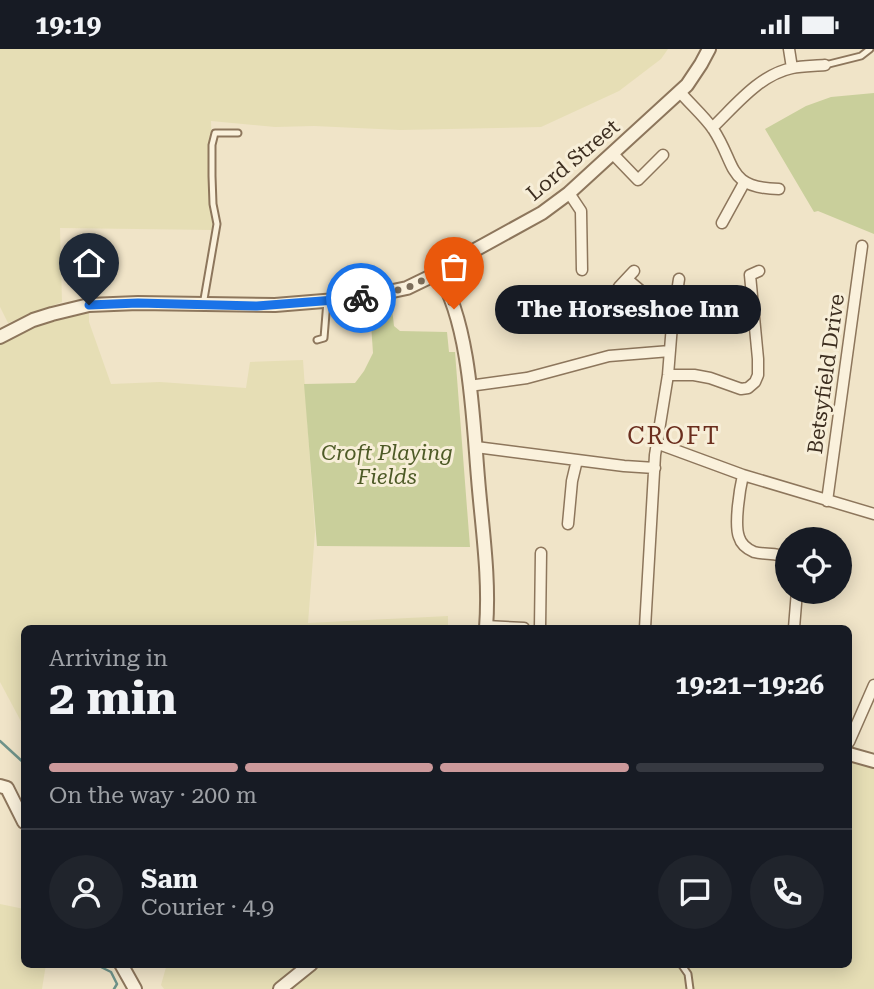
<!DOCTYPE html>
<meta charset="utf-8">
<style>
:root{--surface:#171b24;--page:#20242c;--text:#f1f3f6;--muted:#9ea1a6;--line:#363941;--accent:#cc999b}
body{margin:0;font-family:"Roboto Serif",serif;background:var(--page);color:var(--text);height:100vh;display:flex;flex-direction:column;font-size:26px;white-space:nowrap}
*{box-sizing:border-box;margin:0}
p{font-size:23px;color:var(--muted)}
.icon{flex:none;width:38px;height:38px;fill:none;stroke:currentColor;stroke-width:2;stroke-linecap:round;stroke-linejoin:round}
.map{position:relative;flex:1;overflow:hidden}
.drawer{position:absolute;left:21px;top:576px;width:831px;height:343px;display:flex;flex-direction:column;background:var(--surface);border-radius:10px;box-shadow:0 4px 18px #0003}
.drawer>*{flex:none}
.buttons{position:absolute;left:775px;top:478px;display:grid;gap:14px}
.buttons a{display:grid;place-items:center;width:77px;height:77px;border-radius:50%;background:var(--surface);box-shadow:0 4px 18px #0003;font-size:35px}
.pin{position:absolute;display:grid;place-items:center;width:60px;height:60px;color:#fff;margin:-72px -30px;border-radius:50% 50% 50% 0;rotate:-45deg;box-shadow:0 0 7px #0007}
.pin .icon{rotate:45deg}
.courier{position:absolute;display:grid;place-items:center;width:70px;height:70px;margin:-35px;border:5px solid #1a73e8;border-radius:50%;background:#fff;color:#222;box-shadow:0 2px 9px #0007}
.bubble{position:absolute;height:49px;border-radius:24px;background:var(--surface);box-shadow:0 4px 18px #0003;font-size:23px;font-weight:700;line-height:49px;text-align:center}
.summary em{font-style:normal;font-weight:700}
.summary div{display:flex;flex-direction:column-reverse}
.summary{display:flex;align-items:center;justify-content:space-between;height:119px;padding:0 28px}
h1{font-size:46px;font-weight:700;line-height:52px}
.bar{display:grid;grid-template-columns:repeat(4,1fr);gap:10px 7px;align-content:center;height:84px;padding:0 28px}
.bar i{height:9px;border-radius:5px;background:var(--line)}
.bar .selected{background:var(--accent)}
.bar p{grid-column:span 4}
.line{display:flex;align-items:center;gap:18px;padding:0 28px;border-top:2px solid var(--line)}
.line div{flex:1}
.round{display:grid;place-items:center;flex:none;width:74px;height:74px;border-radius:37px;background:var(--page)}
.status{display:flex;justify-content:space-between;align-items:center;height:49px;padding:0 35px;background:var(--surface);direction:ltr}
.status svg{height:19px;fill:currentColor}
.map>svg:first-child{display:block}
.farmland{fill:#e6deb5}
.green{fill:#c9cf9b}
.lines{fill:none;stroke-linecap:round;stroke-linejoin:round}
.stream{stroke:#6f938a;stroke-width:2.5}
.service-casing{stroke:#8d765c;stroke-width:9}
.minor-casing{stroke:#8d765c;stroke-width:13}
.tertiary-casing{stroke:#8d765c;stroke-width:16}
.service{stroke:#faf1dc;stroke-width:5}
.minor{stroke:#faf1dc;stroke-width:10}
.tertiary{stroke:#faf1dc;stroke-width:12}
.done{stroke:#7c6e5b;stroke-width:7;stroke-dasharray:0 12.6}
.route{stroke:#1a73e8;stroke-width:9}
.labels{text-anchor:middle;stroke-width:6;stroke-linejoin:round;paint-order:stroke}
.street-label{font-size:21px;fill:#3d2e20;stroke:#f7eed8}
.park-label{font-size:21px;font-style:italic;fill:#4d5a26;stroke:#f7eed8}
.quarter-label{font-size:24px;letter-spacing:2px;fill:#6b2e1e;stroke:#f7eed8}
</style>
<div class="status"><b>19:19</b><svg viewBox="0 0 49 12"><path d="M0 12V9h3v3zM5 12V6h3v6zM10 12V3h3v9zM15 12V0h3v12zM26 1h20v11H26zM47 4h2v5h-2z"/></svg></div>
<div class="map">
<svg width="874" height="940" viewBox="0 0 874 940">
<rect width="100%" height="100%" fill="#f0e4c8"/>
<path class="farmland" d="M0,0H668L661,10L619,42L541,78L400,81L314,77L275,78L211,72L214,181L60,179L62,253L8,274L0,258Z
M89,262V273L111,335L160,333L246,339L250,313L303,311L315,483L308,574L448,567V579H24V678L0,633V293L15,285L58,269Z
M849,706L874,713V940H164L161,936L167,915H849Z
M0,855L24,860V915H46L42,940H0Z"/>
<path class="green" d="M874,44V185L818,162L814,163L765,80L806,57L831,48Z
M392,259L394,277L400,282L447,283L449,303H455L470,498L317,497L304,335L355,334L364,322L373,304L370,260Z"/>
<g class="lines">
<path class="stream" d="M0,692L24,714
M95,915L111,923L117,935L114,940"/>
<defs>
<path id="service" d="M825,16L861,7L870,0
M203,256L217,175L213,155L212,127V96L215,84H238
M317,291L324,289L327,252
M681,915L688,925L690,940"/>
<path id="minor" d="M789,0L792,19
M680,43C690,55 704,67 713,80C737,116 726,139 779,140
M712,79C735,57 759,26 792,19C802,17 814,17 825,16
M612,104L638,131L663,106
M569,144L581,162L582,221
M722,174L744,134
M627,230L640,241L672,276
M619,238L634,222
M668,326H694L710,329L741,340L748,339L755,333L758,326V310L750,226L759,222
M469,337L527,329L609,307L670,302
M656,394L743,426L874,465
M476,398L624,417L655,419
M743,426C740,439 734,475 739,488C741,495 747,500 754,503C766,506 777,503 788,509
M827,452L862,197
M568,475L572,432L577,411
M486,577L524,579
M540,579L541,504
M645,579L655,406L668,326L672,276L679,230
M794,579L797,542
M849,693L874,636"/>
<path id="tertiary" d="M438,224C470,273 473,371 478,429C482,479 490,529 486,579
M0,288L33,271L52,265L89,256L138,254L275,256L360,249L407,239L438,224L464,207L542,164L569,144L687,36L701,15L709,0
M849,705L874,712
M0,737L7,739L24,773
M121,915L135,940
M280,940L311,915"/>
</defs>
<use href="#service" class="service-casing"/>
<use href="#minor" class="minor-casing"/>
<use href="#tertiary" class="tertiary-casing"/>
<use href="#service" class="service"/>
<use href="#minor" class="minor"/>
<use href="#tertiary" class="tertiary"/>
</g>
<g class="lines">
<path class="done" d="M361,249L407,239L438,224L454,260"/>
<path class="route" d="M89,256L138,254L257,257L361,249"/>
</g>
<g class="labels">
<g class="street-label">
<text transform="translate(573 111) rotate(-40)" y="7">Lord Street</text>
<text transform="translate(826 325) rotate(-82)" y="7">Betsyfield Drive</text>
</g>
<g class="park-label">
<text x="387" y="411">Croft Playing<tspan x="387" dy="24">Fields</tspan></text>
</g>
<g class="quarter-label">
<text x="674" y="395">CROFT</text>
</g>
</g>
</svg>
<div class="buttons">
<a><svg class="icon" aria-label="locate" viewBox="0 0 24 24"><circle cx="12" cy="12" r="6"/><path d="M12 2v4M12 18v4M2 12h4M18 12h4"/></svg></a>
</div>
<div class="pin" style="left:454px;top:260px;background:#ea580c"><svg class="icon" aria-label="bag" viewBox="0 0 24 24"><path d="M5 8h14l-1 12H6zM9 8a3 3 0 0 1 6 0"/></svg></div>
<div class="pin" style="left:89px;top:256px;background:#1f2937"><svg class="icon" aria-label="home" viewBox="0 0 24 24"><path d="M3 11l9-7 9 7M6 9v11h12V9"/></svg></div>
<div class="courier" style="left:361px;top:249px"><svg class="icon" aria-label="bike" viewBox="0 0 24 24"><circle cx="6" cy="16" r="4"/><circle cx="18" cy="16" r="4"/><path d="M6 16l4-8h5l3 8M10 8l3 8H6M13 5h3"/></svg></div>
<div class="bubble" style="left:495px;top:236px;width:266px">The Horseshoe Inn</div>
<section class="drawer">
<div class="summary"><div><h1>2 min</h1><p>Arriving in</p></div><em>19:21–19:26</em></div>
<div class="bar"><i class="selected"></i><i class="selected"></i><i class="selected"></i><i></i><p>On the way · 200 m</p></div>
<div class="line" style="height:126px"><a class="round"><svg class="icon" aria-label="person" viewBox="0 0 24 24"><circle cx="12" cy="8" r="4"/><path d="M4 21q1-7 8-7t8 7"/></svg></a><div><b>Sam</b><p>Courier · 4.9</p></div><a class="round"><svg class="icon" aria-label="chat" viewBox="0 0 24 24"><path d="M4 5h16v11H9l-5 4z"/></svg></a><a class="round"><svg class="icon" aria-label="phone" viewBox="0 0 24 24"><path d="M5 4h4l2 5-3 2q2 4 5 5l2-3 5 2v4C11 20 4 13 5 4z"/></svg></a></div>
</section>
</div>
